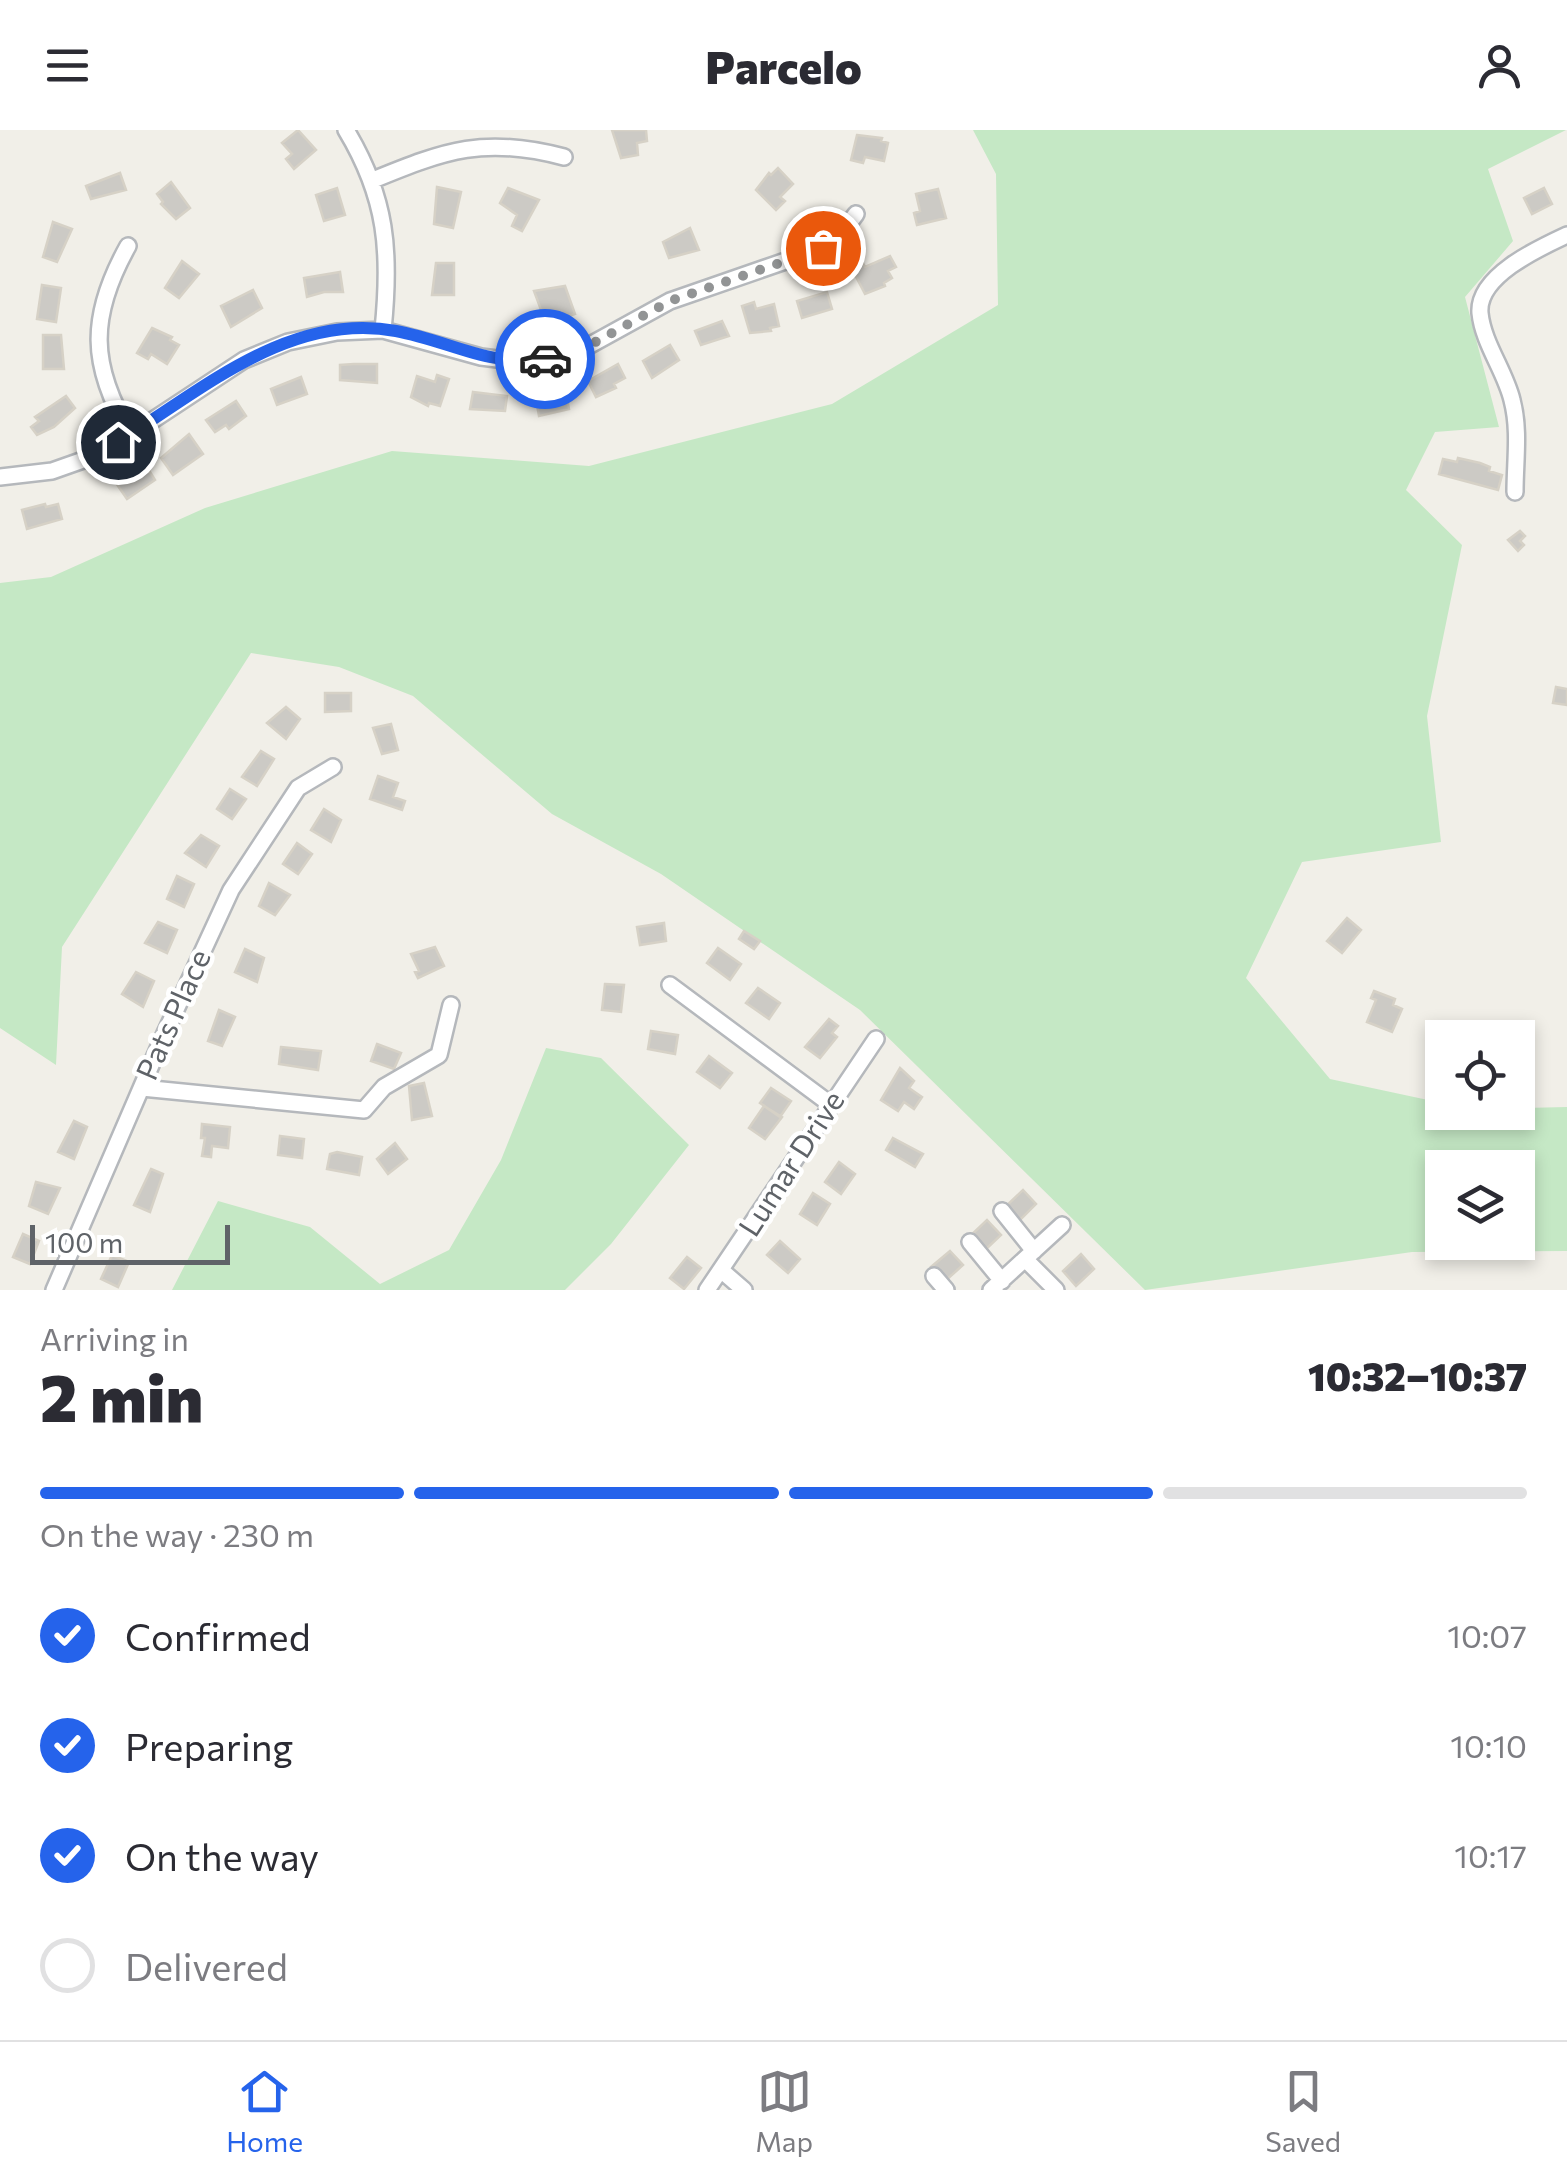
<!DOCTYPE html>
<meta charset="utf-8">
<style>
:root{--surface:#fff;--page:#f2f2f3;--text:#2b2b33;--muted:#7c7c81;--line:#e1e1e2;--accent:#2563eb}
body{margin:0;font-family:Commissioner,sans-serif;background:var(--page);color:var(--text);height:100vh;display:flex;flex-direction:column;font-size:38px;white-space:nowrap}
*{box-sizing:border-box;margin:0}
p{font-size:32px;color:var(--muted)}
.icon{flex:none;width:55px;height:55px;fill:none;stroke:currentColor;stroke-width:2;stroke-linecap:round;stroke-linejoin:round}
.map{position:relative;height:1160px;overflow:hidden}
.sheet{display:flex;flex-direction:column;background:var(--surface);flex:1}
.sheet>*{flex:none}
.tools{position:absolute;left:1425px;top:890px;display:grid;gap:20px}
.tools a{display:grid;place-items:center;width:110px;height:110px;border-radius:0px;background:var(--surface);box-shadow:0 5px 15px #0003;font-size:50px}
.scale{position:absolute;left:30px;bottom:25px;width:200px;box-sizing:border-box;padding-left:10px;border:5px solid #5f6368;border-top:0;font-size:28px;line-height:35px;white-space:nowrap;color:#5f6368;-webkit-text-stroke:8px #fff;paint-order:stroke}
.pin{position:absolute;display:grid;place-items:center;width:85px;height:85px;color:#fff;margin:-42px;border:5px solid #fff;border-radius:50%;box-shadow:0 2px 10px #0007}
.courier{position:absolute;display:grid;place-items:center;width:100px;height:100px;margin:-50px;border:8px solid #2563eb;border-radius:50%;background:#fff;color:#222;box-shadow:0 2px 12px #0007}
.overview em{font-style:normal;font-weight:800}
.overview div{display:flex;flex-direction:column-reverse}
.overview{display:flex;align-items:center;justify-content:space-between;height:170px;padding:0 40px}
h1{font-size:65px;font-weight:800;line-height:75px}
.bar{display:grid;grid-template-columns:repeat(4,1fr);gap:15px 10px;align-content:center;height:120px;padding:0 40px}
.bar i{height:12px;border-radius:8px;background:var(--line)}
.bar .selected{background:var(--accent)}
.bar p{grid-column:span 4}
ol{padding:0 40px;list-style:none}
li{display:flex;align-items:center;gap:30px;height:110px}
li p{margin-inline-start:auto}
li .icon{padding:10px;border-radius:50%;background:var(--accent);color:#fff;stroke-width:4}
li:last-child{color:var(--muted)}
li i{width:55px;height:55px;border:5px solid var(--line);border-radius:50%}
header{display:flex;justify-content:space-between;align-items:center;height:130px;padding:0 40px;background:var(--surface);font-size:45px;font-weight:800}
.dock{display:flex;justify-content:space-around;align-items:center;height:140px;border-top:2px solid var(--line);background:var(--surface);font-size:28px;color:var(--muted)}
.dock a{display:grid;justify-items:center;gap:5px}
.dock .selected{color:var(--accent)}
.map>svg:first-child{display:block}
.green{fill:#c5e8c5;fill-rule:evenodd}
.building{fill:#cccac5;stroke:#d6d1c6;stroke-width:2.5}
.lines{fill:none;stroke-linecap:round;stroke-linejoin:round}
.minor-casing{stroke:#b5b8bc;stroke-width:20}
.minor{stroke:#fff;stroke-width:15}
.done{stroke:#929495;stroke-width:10;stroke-dasharray:0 18}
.route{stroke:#2563eb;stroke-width:12}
.labels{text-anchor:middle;stroke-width:9;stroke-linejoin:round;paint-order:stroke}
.street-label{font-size:30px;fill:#5f6368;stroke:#fff}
</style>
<header><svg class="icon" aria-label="menu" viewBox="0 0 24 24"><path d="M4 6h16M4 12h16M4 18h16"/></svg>Parcelo<svg class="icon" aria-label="person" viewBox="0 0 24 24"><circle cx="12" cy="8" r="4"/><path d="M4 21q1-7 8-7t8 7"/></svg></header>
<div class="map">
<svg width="1567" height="1160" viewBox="0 0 1567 1160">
<rect width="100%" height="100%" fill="#f1efe8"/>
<path class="green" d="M973,0H1566L1488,39L1513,111L1465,167L1499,297L1435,302L1406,360L1462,415L1427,586L1441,712L1302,732L1246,848L1330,949L1442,973V982H1518V978L1567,977V1121L1412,1122L1145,1160L860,880L661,744L552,684L413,566L339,537L251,523L62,817L56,935L0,898V453L51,447L205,378L392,321L589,336L832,274L998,175L996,44ZM1442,1038H1518V1112H1442Z
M546,918L601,928L689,1015L611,1114L565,1160H172L218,1071L310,1097L380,1154L449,1120L501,1030Z"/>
<path class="building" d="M298,0L316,20L294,39L286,29L292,24L282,13Z
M612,0H646L647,11L637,13L638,25L621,28Z
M857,5L882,8L881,11L888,13L884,31L865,27L863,33L851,30Z
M778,38L793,54L780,67L785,71L776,80L756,60L769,43L771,45Z
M120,43L126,60L91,69L86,56Z
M171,52L190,78L176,89L161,74L163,72L157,64Z
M437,57L461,62L453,98L434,94Z
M337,58L345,85L324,91L316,65Z
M508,58L539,70L522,101L512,96L517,85L500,73Z
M1544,58L1552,74L1532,84L1524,68Z
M938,59L946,88L917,95L914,83L920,81L916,64Z
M53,92L72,99L57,132L43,127Z
M690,98L699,120L669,128L663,112Z
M890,126L896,137L888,141L892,148L884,153L885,156L865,164L851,137L862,131L865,137Z
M182,131L199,144L179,168L165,158Z
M436,133H454V165H432Z
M340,142L343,162H324L307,167L304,148Z
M42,155L61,158L56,192L37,189Z
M565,156L575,184L563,188L561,182L544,188L534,161Z
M253,160L262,178L231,197L221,176Z
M827,162L832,179L802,188L797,171Z
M754,172L756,179L774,174L779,196L770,198L771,201L750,203L742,176Z
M722,191L729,206L701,215L695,201Z
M152,198L172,207L170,210L179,215L167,234L151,224L148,229L137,223Z
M43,205H61L64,239H43Z
M670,215L679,230L652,248L643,231Z
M354,234H377V253L340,250V235Z
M618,234L625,248L614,254L616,258L596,267L588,251Z
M437,245L449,249L440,276L429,273L428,276L411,267L417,246L435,252Z
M301,247L307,264L277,275L271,259Z
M473,262L507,266L505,281L470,279Z
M543,262L547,265L566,262L569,279L539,286L535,263Z
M66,266L75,278L54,297L37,305L31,297L39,291L35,287Z
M236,271L246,286L229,299L226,295L215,302L206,290Z
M189,304L203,324L173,345L161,328Z
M1458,328L1480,333L1490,337L1489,341L1502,345L1498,360L1439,344L1443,329L1457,332Z
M145,334L155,350L127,369L116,353Z
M45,374L46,377L58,374L62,389L27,399L22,380Z
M1520,401L1525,406L1520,411L1524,415L1518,421L1508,410Z
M1556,557L1567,559V575L1553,573Z
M325,563H351V581L325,582Z
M286,577L300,589L286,609L267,593Z
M391,594L398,620L382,624L373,598Z
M261,621L274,629L257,656L242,647Z
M378,646L398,653L393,667L405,671L402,680L370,669Z
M230,659L246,669L232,689L217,679Z
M324,679L341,690L331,712L311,700Z
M201,705L219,716L206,737L185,723Z
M297,713L312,724L298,744L283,734Z
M177,746L194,754L184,777L167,769Z
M269,753L290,765L275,785L259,776Z
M1347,788L1361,800L1342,823L1327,811Z
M158,792L177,800L167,823L145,813Z
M664,793L666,811L640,815L637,797Z
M744,801L760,811L754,819L739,809Z
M435,817L444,836L418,848L415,842L419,841L411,824Z
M718,818L741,834L730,850L707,833Z
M245,819L264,828L257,852L235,842Z
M136,842L154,851L143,877L122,864Z
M605,854L624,855L621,882L602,880Z
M758,858L780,873L769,889L746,873Z
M1374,861L1395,869L1393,875L1402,879L1392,902L1367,892L1376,870L1371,868Z
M219,880L235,887L222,916L208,911Z
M829,889L838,896L832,903L837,907L820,928L805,917Z
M651,901L678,905L675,924L648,919Z
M377,914L401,923L394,939L371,931Z
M281,917L321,921L318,940L279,934Z
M709,926L732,943L720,958L697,942Z
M900,938L914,951L909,958L922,967L914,979L904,972L898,981L881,970Z
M424,953L432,986L412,990L409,956Z
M771,958L791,971L780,987L760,973Z
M764,976L782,987L765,1009L749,998Z
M74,991L87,997L74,1029L58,1022Z
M202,994L230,997L228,1018L212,1016L211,1027L202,1026L205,1008H201Z
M280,1006L304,1009L302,1028L278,1025Z
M893,1008L923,1024L915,1037L886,1020Z
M395,1013L407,1029L388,1044L377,1029Z
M337,1022L362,1027L359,1045L327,1039L330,1024Z
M839,1032L855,1044L841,1064L825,1052Z
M151,1039L163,1044L150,1082L134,1075Z
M36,1052L60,1058L48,1084L29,1076Z
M1023,1060L1036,1074L1018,1092L1005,1077Z
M813,1063L830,1074L817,1095L800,1084Z
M987,1090L1001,1105L983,1122L969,1107Z
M23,1104L39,1111L30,1134L13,1127Z
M780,1111L800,1129L788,1143L767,1125Z
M950,1121L963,1135L944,1152L931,1137Z
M1081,1124L1094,1139L1076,1156L1063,1141Z
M112,1125L129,1132L118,1157L101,1149Z
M687,1127L701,1138L684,1159L670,1148Z"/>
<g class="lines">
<defs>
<path id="minor" d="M346,0C387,68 391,122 383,200
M373,50C446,20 485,6 564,27
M128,116C89,186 89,235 131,305
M0,347L52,341L103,323L244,230L288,212L337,202L383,200L481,227L513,231L542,229L581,220L670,171L823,118L841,104L856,84
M1515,362C1515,331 1520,300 1512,270C1505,241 1483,213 1480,183C1477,146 1539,118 1567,105
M670,855L830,974
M142,958L364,980L384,957L439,925L451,875
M1002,1081L1034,1121
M970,1112L1002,1151
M1025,1129L1056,1160
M721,1140L744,1160
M934,1146L946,1160
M54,1160L161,912L231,760L298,658L333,637
M707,1160L876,909
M991,1160L1062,1095"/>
</defs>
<use href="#minor" class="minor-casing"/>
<use href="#minor" class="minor"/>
</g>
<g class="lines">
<path class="done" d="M545,229L581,220L670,171L823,118"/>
<path class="route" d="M118,312C201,261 290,181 396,201C450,211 488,237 545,229"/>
</g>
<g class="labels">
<g class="street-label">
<text transform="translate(174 885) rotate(-66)" y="10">Pats Place</text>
<text transform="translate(792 1034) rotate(-57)" y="10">Lumar Drive</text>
</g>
</g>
</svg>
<div class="tools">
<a><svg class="icon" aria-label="locate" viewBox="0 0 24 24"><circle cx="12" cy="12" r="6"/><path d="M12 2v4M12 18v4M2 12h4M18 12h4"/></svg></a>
<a><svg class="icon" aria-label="layers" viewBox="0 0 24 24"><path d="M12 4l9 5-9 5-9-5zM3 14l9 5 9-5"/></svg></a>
</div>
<div class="scale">100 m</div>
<div class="pin" style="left:823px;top:118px;background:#ea580c"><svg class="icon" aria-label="bag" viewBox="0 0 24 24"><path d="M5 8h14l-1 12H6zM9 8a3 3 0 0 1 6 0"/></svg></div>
<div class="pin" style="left:118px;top:312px;background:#1f2937"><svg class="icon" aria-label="home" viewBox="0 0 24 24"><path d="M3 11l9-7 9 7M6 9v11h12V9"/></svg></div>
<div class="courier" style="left:545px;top:229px"><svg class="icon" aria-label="car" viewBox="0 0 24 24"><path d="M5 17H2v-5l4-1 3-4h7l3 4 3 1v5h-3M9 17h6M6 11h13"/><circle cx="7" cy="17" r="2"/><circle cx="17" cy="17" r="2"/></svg></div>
</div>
<section class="sheet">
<div class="overview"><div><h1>2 min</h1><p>Arriving in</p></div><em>10:32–10:37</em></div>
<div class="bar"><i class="selected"></i><i class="selected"></i><i class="selected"></i><i></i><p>On the way · 230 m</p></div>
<ol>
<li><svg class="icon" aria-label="check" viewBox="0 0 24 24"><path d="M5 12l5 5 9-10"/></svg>Confirmed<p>10:07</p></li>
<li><svg class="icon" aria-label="check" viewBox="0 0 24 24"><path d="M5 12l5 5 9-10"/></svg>Preparing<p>10:10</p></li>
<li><svg class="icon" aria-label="check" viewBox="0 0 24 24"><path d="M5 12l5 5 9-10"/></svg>On the way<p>10:17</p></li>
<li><i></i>Delivered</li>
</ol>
</section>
<nav class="dock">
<a class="selected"><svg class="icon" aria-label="home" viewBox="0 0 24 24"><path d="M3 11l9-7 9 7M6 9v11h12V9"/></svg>Home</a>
<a><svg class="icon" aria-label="map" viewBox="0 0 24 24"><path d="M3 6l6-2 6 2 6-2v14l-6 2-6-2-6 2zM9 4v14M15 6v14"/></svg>Map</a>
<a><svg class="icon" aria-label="saved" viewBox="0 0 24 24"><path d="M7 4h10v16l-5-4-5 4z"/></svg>Saved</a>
</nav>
